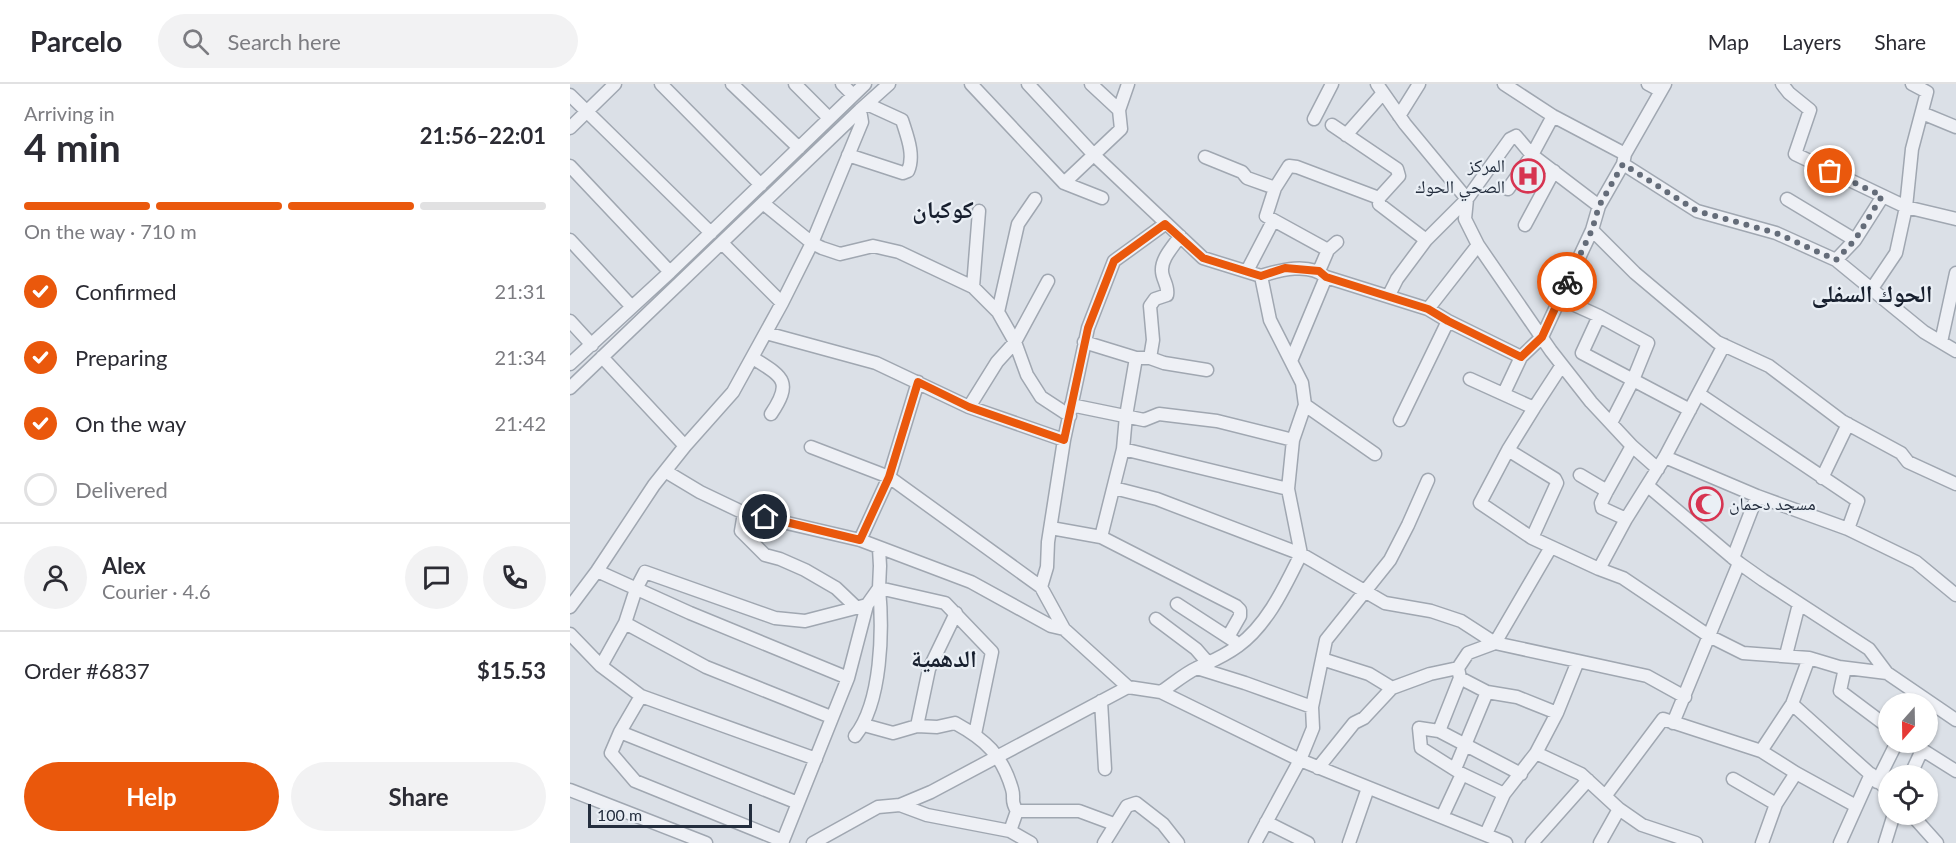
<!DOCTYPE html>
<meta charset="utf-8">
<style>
:root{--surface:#fff;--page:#f2f2f3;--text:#2b2b33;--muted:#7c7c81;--line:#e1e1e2;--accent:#ea580c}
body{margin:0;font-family:Lato,"Noto Naskh Arabic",sans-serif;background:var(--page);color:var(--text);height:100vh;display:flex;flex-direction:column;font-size:22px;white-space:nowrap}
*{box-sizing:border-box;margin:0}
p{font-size:20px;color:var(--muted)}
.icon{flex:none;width:33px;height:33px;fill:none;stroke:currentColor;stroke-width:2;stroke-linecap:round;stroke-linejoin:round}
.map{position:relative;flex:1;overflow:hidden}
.drawer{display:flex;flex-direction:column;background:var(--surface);width:570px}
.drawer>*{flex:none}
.needle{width:39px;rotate:200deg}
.controls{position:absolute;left:1308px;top:609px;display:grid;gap:12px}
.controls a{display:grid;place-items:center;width:60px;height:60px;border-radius:50%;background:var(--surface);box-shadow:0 2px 4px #0004;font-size:30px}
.scale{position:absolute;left:18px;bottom:15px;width:164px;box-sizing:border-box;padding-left:6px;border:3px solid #242e3e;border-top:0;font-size:16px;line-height:21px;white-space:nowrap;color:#242e3e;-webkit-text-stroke:4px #eaeff5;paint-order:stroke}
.pin{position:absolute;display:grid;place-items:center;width:51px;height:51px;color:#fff;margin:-26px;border:3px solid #fff;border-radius:50%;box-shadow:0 2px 6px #0007}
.courier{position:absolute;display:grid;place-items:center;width:60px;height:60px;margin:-30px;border:4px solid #ea580c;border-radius:50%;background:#fff;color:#222;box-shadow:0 2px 8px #0007}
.summary em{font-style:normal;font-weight:700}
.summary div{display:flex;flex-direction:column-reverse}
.summary{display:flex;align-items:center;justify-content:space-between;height:102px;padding:0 24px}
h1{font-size:39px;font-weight:700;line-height:45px}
.bar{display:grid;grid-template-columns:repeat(4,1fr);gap:9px 6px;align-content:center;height:72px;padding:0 24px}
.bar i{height:8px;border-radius:4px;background:var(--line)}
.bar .on{background:var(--accent)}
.bar p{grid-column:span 4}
.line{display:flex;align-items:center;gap:15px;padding:0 24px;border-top:2px solid var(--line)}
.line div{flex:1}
.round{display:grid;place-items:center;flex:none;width:63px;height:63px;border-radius:32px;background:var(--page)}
ol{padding:0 24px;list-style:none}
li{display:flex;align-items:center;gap:18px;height:66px}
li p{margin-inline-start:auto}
li .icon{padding:6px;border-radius:50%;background:var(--accent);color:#fff;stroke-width:4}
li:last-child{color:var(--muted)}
li i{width:33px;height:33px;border:3px solid var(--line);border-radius:50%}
.action{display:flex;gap:12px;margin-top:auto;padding:12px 24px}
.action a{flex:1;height:69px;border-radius:36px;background:var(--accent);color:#fff;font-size:24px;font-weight:700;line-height:69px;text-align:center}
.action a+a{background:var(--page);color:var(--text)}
header{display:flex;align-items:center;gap:36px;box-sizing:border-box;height:84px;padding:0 30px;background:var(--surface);border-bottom:2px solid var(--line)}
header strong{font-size:28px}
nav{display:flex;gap:33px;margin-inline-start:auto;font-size:21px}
.search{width:420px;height:54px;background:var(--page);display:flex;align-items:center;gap:15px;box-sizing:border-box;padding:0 21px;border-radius:33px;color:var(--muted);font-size:22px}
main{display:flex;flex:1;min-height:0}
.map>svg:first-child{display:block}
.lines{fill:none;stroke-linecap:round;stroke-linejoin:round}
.street-casing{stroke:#a0a7b1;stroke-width:15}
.street{stroke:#eef0f5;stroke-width:12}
.done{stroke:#646c79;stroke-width:6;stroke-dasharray:0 10.8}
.route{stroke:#ea580c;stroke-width:8}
.labels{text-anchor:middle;stroke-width:4.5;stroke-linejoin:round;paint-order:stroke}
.poi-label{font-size:18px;fill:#242e3e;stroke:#eaeff5;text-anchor:end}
.district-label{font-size:24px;font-weight:bold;fill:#171f2e;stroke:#eaeff5}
</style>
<header>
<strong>Parcelo</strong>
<div class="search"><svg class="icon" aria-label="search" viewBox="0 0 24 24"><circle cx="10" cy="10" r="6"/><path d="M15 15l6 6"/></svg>Search here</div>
<nav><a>Map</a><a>Layers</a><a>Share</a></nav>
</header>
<main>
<section class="drawer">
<div class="summary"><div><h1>4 min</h1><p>Arriving in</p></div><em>21:56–22:01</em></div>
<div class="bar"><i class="on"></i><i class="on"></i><i class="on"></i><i></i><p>On the way · 710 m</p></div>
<ol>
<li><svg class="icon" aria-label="check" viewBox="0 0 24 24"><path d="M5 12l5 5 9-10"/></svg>Confirmed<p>21:31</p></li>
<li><svg class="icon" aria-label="check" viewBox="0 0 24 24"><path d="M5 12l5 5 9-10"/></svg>Preparing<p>21:34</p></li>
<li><svg class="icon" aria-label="check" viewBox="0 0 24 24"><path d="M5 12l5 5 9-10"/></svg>On the way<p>21:42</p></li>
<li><i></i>Delivered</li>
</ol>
<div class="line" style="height:108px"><a class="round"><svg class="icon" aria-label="person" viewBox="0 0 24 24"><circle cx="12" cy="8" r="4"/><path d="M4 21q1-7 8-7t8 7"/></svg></a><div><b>Alex</b><p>Courier · 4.6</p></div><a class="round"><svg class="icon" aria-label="chat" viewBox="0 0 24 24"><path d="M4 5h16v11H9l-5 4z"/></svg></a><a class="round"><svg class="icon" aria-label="phone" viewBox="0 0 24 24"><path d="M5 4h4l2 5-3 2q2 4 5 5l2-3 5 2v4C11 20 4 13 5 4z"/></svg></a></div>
<div class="line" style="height:78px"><div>Order #6837</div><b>$15.53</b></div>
<div class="action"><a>Help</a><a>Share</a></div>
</section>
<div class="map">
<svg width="1386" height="759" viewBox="0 0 1386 759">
<rect width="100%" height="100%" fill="#dbe0e7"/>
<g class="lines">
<defs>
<path id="street" d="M91,0L191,101
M162,0L229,64
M225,0L259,34
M272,0L283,11
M401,0L494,99L532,114
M458,0L525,72L633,174L691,192L700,236L732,299L735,321L723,356L718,405L731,470C715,502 698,540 668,562C653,573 642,577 627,584C614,590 603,600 591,608
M807,0L835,40L897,115L895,135L908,161L981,267L1021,318L1062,362L1088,385
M934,0L983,32L1055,70
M1078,0L1091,7
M1212,0L1219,9L1240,26L1225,70L1336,123L1386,135
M0,11L141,149
M549,26L558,0
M1352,29L1386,43
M829,32L849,0
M744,35L762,0
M762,41L827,85L829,92L809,114
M0,44L45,0
M776,51L813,9
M278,71L333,89L338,87C345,71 337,52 332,36L297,20
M635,73L672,88L677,94L705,104
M1053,80L1127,127L1206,149L1266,176
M0,82L100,188
M494,99L551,45L549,26L521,0
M938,105L962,71L983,32
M1217,115L1285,156L1266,176L1354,248L1386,267
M194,120L242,159L252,164L270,170L303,162L329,168L403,203L428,228L445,258L457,291L471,313L500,332
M955,141L984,87
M1022,146L1065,189L1147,258L1199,282L1272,337L1331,369L1338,378L1386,400
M0,156L62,223
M1285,156L1313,112
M152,159L212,219
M758,166L696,132L705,104L719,82L727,83L809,114V120L856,156
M677,187L703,137
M749,187L758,166L767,158
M691,192C710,186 739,178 756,193L858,225L878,237L951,273
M403,203L409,127
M1301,206L1326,169L1336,123L1342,65L1357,8L1342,0
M819,211L827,195L856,156L897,115L940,55L946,52L962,71L1029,122
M989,214L1029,232L1078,259L1063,296L1041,339
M858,225L908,161
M428,228L448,140L465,115
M1029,232L1012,269L1120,326
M0,237L22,261
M196,249L306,279L399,323L494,356
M514,258L566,274H580L594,279L637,286
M1371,258L1386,189
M32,273L115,362
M183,274C213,293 223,297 201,330
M580,274L583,256L580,222L585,215L597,211C599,202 592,195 592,187C591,174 604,162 610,152
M721,277L756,193
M0,280L100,188L295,0
M900,295L964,324L938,366L910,419L962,454L1029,485L1053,494L1139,552L1173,569L1239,574L1269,583L1317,589
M0,304L290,26L319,0
M934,309L951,273L972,253L1022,146L1029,122L1053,80L1055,70L1095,0
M1129,310L1288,417L1278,445
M501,321L574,336L589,330L647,337L723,356
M735,321L805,370
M399,323L427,278L445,258L478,197
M964,324L992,281
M830,336L878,237
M241,363L319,393L471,503L494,545L558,603L591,608L730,676L936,759
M553,365L718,405
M938,366L985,395L987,399L962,454
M1095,373L1187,412L1278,445L1346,478L1386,511
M95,387L130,408L174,429L290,456L401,498L481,542L494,545
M1010,391L1037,407L1031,419L1032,424L1056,435
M1252,394L1278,340
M1078,402L1169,479L1193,496L1299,565L1317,589L1386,636
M544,404L587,415L731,470L815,519L861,527L891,537L925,559L981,463
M1037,407L1062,362
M174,429L171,447L195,471L210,475L235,486L266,504L287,524
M481,444L531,453L666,522L670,526V532L658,553
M531,453L553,365L556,332L566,274
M290,456L319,393L348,298
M1163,474L1187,412
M1029,485L1056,435L1095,373L1154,261
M27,487L120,529L278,594
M471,503L477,483L478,458L494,356L518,244L544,177L595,140
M607,520L664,557
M0,523L27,487L84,401L115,362L163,308L212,219L242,159L292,38L290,26
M586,535L626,565L639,580
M55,539L136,583L261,633
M0,550L31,582L71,612L246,675
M1216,571L1229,520
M1239,574L1222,620L1318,706
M752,575L799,590L822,604
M31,582L55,539L66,505L75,488L205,534L235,537L297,521
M627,584L675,599L742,623L743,644L730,676L685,759
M1275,584L1270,607L1318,643
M890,594L917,608L947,613L987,629
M71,612L50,648L41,669L65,697L213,757
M531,617L535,685
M742,623L756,556L820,476L838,441L858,396
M1103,639L1169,479
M294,641L323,649L347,642L367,643L385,639C416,656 432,671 442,705C445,715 440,716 447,727
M347,642L359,585L386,529
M869,647L890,594L888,584L898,569L925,559L1077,592L1115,613
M50,648L228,719
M285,652C312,618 313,546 309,504L375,519L422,568L405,650
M1340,658L1386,687
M1191,667L1222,620
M966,669L1011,690L1049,725L1030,759
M748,684L784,639L794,634L822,604L860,590L888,584
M885,685L917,608
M1340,692L1352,666
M1163,695L1206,720
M1307,698L1327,658
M0,706L136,759
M934,710L892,690L851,664L849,644L869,647L951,690
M1036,711L1093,635L1191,667L1226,689L1286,722
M330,721L357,731L440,747L461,759
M1049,725L1072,741L1126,759
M1341,730L1367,759
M872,733L892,690
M696,738L738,759
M440,747L447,727H509L544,740
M916,750L934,710L966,669L987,629L1008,577
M212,759L278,594L297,521L309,504L310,482L309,464
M243,759L308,723L330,721L361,708L558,603
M534,759L557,722L566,719L593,740L608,759
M779,759L798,704
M962,759L1018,696
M1192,759L1206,720L1226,689
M1270,759L1301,690
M1315,759L1324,730"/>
</defs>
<use href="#street" class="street-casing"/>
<use href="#street" class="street"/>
</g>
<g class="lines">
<path class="done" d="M997,198L1022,146L1029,122L1053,80L1127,127L1206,149L1266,176L1285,156L1312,112L1260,87"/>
<path class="route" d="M195,433L290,456L319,393L348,298L399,323L494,356L518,244L544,177L595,140L633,174L691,192L715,184L749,187L756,193L858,225L878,237L951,273L972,253L997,198"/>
</g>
<defs>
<symbol id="hospital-ring" viewBox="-11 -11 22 22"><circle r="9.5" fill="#eaeff5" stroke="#d73451" stroke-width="1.5"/><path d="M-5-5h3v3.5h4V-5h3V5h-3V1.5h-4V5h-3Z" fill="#d73451"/></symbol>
<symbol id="mosque-ring" viewBox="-11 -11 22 22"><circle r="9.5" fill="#eaeff5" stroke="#d73451" stroke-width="1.5"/><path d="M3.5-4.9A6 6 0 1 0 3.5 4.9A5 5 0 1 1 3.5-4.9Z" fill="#d73451"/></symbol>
</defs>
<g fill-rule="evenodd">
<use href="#hospital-ring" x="939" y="73" width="38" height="38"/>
<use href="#mosque-ring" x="1117" y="401" width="38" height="38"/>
</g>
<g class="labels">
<g class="poi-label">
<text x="935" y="88">المركز<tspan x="935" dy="21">الصحي الحوك</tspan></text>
<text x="1159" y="426" text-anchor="start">مسجد دحمان</text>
</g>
<g class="district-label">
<text x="373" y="134">كوكبان</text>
<text x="1302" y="218">الحوك السفلى</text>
<text x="374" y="583">الدهمية</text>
</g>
</g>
</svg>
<div class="controls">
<a><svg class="needle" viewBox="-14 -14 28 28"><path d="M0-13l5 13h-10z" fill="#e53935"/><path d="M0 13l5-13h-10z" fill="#7c7c81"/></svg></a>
<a><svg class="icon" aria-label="locate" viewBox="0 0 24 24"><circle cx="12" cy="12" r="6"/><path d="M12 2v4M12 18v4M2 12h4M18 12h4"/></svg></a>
</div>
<div class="scale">100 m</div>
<div class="pin" style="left:1260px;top:87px;background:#ea580c"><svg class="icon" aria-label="bag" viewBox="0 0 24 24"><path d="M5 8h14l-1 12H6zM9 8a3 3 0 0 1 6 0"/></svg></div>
<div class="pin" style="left:195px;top:433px;background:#1f2937"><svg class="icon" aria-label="home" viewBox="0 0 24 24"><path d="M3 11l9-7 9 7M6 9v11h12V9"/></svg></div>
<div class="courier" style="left:997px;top:198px"><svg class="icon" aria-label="bike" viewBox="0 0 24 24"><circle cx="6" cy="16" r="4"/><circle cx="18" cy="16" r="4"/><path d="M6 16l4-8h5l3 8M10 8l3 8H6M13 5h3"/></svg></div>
</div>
</main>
